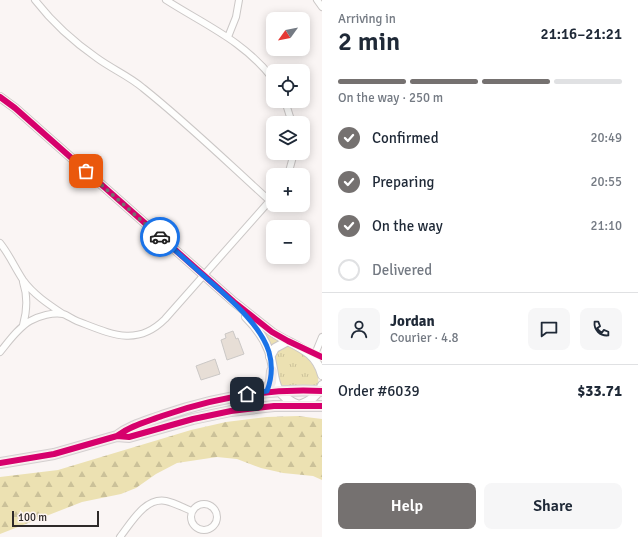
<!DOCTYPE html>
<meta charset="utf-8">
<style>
:root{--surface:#fff;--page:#f6f6f7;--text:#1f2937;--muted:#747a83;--line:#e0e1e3;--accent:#757170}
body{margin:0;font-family:Signika,sans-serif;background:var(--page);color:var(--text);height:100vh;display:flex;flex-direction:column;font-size:15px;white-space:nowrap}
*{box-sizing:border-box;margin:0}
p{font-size:13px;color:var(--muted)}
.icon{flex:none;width:22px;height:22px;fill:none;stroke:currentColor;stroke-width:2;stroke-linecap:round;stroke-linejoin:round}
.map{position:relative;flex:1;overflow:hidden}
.details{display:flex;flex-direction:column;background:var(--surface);width:316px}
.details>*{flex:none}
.needle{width:26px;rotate:237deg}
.fabs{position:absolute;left:266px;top:12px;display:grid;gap:8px}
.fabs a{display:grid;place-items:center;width:44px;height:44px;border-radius:8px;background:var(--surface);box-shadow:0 2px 10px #0003;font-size:20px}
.scale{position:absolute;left:12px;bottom:10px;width:87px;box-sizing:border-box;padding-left:4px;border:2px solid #2e2a29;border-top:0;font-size:11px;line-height:14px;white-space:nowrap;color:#2e2a29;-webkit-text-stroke:3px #fdf4f1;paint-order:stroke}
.pin{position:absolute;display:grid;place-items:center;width:34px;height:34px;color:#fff;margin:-17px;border-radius:8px;box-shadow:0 2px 6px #0006}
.courier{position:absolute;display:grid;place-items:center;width:40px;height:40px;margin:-20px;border:3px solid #1a73e8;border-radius:50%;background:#fff;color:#222;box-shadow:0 1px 5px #0007}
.summary em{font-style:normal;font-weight:600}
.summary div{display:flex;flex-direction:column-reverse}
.summary{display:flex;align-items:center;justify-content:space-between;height:68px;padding:0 16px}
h1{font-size:26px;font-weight:600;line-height:30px}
.bar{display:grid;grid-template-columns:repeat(4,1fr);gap:6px 4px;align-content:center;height:48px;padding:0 16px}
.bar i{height:5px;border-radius:3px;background:var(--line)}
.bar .active{background:var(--accent)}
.bar p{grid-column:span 4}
.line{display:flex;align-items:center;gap:10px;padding:0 16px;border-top:1px solid var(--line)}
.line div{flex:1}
.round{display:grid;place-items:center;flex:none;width:42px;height:42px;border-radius:8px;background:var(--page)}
ol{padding:0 16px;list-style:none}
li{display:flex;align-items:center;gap:12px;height:44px}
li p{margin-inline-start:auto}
li .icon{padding:4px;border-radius:50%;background:var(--accent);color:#fff;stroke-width:4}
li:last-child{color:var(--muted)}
li i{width:22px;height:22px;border:2px solid var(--line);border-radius:50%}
.cta{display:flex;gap:8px;margin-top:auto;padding:8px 16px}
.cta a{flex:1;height:46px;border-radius:8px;background:var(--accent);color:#fff;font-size:16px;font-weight:600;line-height:46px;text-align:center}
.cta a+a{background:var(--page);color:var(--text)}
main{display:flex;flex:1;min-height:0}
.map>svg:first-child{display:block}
.grass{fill:url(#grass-tufts)}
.forest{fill:url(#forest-firs)}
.building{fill:#e7ded6;stroke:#cbc8c6}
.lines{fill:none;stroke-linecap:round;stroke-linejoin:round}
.minor-casing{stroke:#cbc7c6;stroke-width:8}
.tertiary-casing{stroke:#cbc7c6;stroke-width:10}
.primary-casing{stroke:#d4d0d0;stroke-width:12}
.minor{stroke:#fefefd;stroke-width:6}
.tertiary{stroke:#fefefd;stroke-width:8}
.primary{stroke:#f3ebec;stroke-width:10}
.cycleway-casing{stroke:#fdf4f1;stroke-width:8}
.cycleway{stroke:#d6006c;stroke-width:6}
.done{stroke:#757170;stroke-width:4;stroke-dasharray:0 7.2}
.route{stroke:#1a73e8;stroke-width:5}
</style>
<main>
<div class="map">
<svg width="322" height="537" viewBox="0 0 322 537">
<defs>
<pattern id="grass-tufts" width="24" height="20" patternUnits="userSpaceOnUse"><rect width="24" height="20" fill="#ece1b2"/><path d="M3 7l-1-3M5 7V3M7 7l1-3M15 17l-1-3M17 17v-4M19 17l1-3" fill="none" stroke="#cbc199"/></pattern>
<pattern id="forest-firs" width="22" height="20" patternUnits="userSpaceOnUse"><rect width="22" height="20" fill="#ece1b2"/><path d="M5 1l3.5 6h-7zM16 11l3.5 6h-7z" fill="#cbc199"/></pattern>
</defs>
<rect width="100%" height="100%" fill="#faf5f4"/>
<path class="grass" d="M263,331H264L281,342L271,350Z
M285,346C302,349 322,368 318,387H280L274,359L275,352Z"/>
<path class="forest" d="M298,416L322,419V480L313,476L283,473L261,468L237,459L217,457L177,463L156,474L136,488L121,494L82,502L0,534V477L58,470L191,430L226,422L267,417Z"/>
<path class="building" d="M233,331L236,339L238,338L244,354L227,360L221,340L226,338L225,334Z
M215,359L220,374L201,380L196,366Z"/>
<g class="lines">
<defs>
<path id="minor" d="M35,0C52,22 74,42 97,58C112,69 129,76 143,88C187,123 228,163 270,201
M166,0C205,25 244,41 273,79
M317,0L322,7
M228,37L236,17L239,0
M285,101L292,123
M288,175L294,153
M0,243C9,254 15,268 23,280C33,294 48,304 63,314
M23,325C27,311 28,297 23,282
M308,351L322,357
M0,352C9,341 18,328 30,321C39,316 53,312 63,314C67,315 72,319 77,321C109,333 136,348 165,319L273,197
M315,354L322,337
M191 517a13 13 0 1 1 26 0a13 13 0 1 1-26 0Z
M120,537C131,523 145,497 166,501C175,503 184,508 192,511"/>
<path id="tertiary" d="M0,97L15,108L234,302C247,312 259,322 272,332C292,346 315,348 322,375
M246,317C256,327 264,337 269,351C277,375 269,394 299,405C310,401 318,396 322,385
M270,357L275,348L288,341"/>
<path id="primary" d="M267,391L271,382L272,371
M117,436C130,426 146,422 162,416C214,398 266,388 322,391
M0,463L54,454L117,436L129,437L193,419L231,411L274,406H322"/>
</defs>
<use href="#minor" class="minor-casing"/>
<use href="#tertiary" class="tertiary-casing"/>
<use href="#primary" class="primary-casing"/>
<use href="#minor" class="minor"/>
<use href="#tertiary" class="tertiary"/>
<use href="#primary" class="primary"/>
<defs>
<path id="cycleway" d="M0,97L15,108L234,302L272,332L288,341L322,357
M117,436C130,426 146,422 162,416C214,398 266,388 322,391
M0,463L54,454L117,436L129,437L193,419L231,411L274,406H322"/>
</defs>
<use href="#cycleway" class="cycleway-casing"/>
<use href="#cycleway" class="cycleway"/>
</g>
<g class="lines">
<path class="done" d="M86,171L160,237"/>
<path class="route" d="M160,237C175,250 189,263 204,276C226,296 260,323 269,352C273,366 272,378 267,391L247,394"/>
</g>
</svg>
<div class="fabs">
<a><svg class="needle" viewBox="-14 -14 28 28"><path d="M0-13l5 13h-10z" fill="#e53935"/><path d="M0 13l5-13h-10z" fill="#747a83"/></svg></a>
<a><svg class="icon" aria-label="locate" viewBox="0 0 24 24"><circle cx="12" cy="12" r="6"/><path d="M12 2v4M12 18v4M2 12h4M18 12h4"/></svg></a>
<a><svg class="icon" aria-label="layers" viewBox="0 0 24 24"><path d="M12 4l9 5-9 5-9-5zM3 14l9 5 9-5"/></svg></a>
<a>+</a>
<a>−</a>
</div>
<div class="scale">100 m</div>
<div class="pin" style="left:86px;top:171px;background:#ea580c"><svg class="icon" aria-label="bag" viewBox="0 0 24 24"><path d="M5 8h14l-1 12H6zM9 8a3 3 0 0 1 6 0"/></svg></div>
<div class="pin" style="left:247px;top:394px;background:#1f2937"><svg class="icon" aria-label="home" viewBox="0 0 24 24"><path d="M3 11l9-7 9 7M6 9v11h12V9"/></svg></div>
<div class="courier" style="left:160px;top:237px"><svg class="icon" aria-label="car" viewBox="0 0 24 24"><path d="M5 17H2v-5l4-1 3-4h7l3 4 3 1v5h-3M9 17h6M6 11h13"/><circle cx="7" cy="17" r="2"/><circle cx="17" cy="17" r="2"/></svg></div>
</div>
<section class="details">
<div class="summary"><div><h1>2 min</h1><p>Arriving in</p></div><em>21:16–21:21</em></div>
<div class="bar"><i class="active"></i><i class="active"></i><i class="active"></i><i></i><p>On the way · 250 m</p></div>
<ol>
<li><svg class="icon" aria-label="check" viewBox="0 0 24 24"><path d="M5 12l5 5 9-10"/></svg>Confirmed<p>20:49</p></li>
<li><svg class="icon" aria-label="check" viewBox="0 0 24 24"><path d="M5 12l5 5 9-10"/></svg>Preparing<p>20:55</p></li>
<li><svg class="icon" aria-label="check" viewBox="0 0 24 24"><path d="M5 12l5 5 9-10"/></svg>On the way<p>21:10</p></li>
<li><i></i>Delivered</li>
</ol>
<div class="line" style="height:72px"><a class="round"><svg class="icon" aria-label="person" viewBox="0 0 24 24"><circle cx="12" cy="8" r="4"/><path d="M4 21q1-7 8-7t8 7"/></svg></a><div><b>Jordan</b><p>Courier · 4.8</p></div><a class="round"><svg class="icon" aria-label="chat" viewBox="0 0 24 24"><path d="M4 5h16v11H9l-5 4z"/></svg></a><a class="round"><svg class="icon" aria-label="phone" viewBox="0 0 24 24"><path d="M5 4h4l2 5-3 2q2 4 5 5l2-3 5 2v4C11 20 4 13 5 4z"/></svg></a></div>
<div class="line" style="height:52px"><div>Order #6039</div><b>$33.71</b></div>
<div class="cta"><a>Help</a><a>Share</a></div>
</section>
</main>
